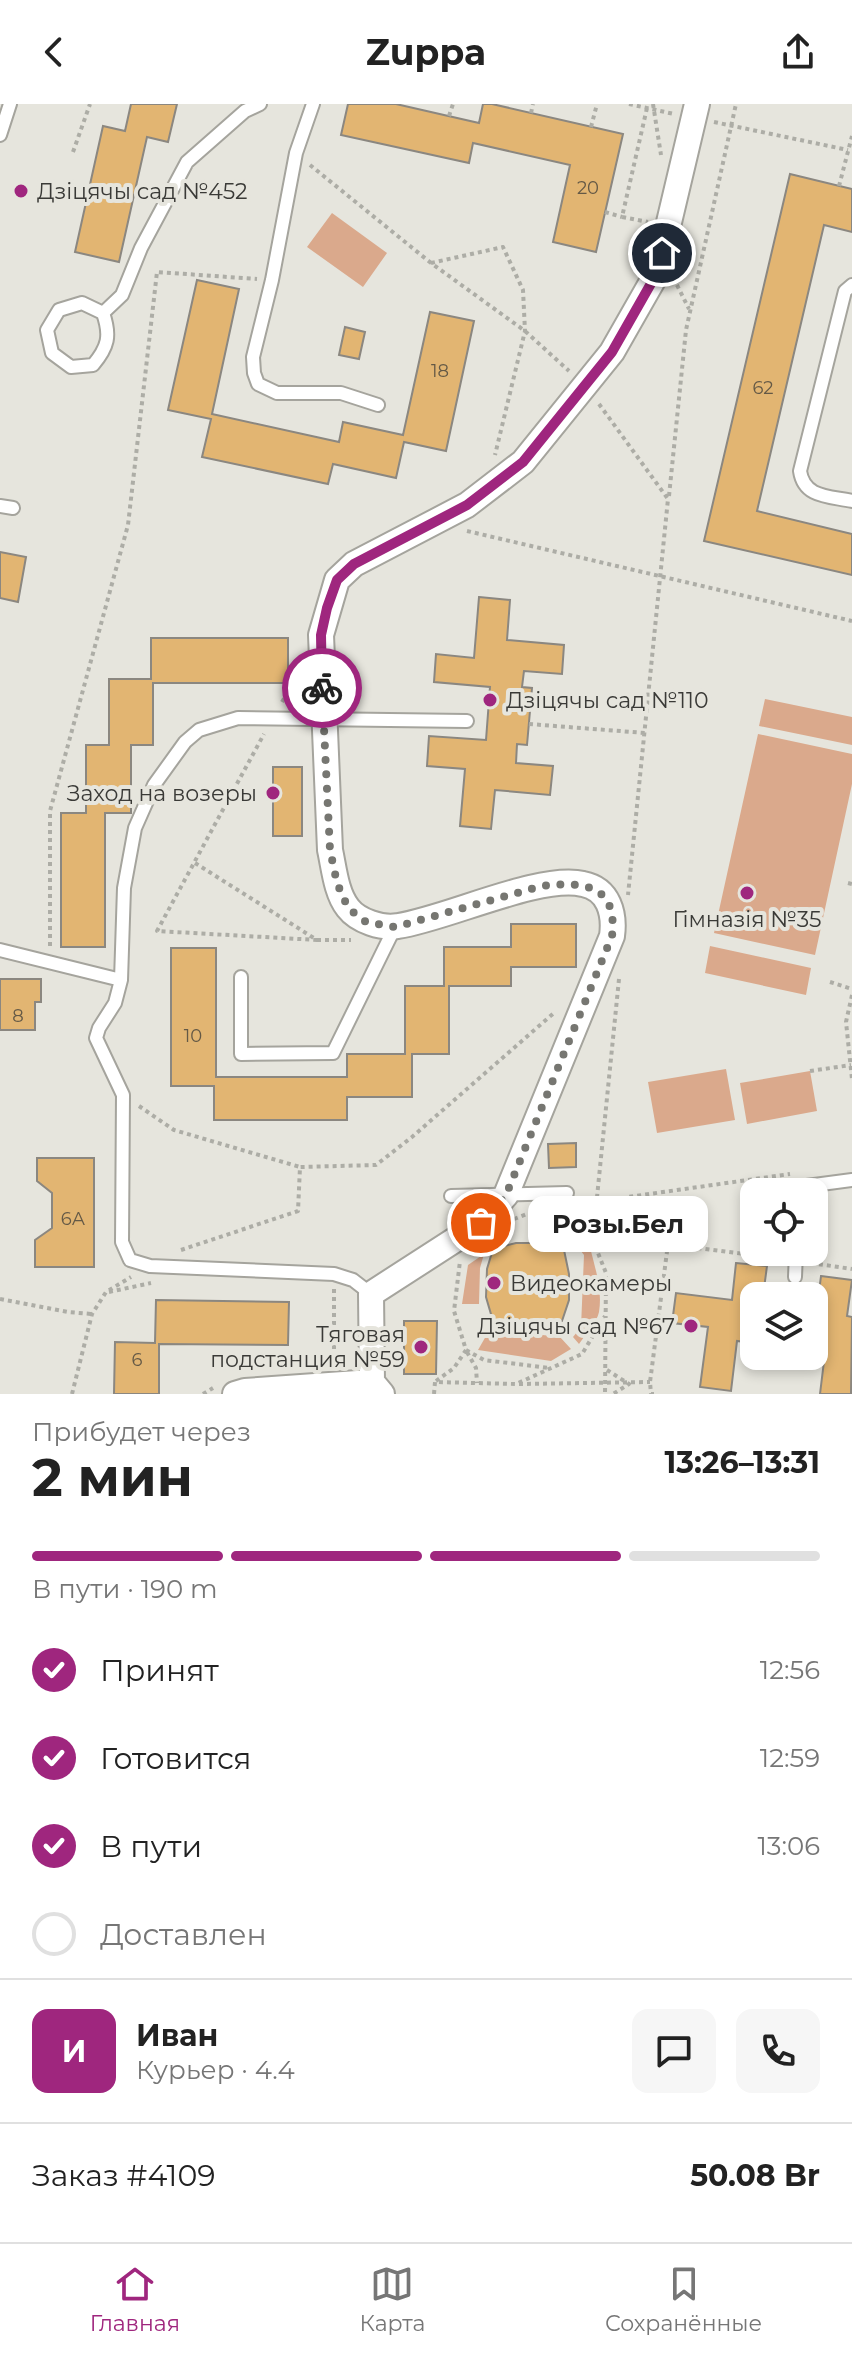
<!DOCTYPE html>
<html lang="ru">
<meta charset="utf-8">
<style>
:root{--surface:#fff;--page:#f6f6f6;--text:#222;--muted:#767676;--line:#e0e0e0;--accent:#9f267e}
body{margin:0;font-family:Montserrat,sans-serif;background:var(--page);color:var(--text);height:100vh;display:flex;flex-direction:column;font-size:30px;white-space:nowrap}
*{box-sizing:border-box;margin:0}
p{font-size:26px;color:var(--muted)}
.icon{flex:none;width:44px;height:44px;fill:none;stroke:currentColor;stroke-width:2;stroke-linecap:round;stroke-linejoin:round}
.map{position:relative;height:1290px;overflow:hidden}
.side{display:flex;flex-direction:column;background:var(--surface);flex:1}
.side>*{flex:none}
.tools{position:absolute;left:740px;top:1074px;display:grid;gap:16px}
.tools a{display:grid;place-items:center;width:88px;height:88px;border-radius:16px;background:var(--surface);box-shadow:0 4px 12px #0003;font-size:40px}
.pin{position:absolute;display:grid;place-items:center;width:68px;height:68px;color:#fff;margin:-34px;border:4px solid #fff;border-radius:50%;box-shadow:0 2px 8px #0007}
.courier{position:absolute;display:grid;place-items:center;width:80px;height:80px;margin:-40px;border:6px solid #9f267e;border-radius:50%;background:#fff;color:#222;box-shadow:0 2px 10px #0007}
.bubble{position:absolute;height:56px;border-radius:16px;background:var(--surface);box-shadow:0 4px 12px #0003;font-size:26px;font-weight:700;line-height:56px;text-align:center}
.headline em{font-style:normal;font-weight:700}
.headline div{display:flex;flex-direction:column-reverse}
.headline{display:flex;align-items:center;justify-content:space-between;height:136px;padding:0 32px}
h1{font-size:52px;font-weight:700;line-height:60px}
.bar{display:grid;grid-template-columns:repeat(4,1fr);gap:12px 8px;align-content:center;height:96px;padding:0 32px}
.bar i{height:10px;border-radius:6px;background:var(--line)}
.bar .on{background:var(--accent)}
.bar p{grid-column:span 4}
.line{display:flex;align-items:center;gap:20px;padding:0 32px;border-top:2px solid var(--line)}
.line div{flex:1}
.round{display:grid;place-items:center;flex:none;width:84px;height:84px;border-radius:16px;background:var(--page)}
ol{padding:0 32px;list-style:none}
li{display:flex;align-items:center;gap:24px;height:88px}
li p{margin-inline-start:auto}
li .icon{padding:8px;border-radius:50%;background:var(--accent);color:#fff;stroke-width:4}
li:last-child{color:var(--muted)}
li i{width:44px;height:44px;border:4px solid var(--line);border-radius:50%}
header{display:flex;justify-content:space-between;align-items:center;height:104px;padding:0 32px;background:var(--surface);font-size:36px;font-weight:700}
.menu{display:flex;justify-content:space-around;align-items:center;height:112px;border-top:2px solid var(--line);background:var(--surface);font-size:22px;color:var(--muted)}
.menu a{display:grid;justify-items:center;gap:4px}
.menu .on{color:var(--accent)}
.map>svg:first-child{display:block}
.green{fill:#daa98c}
.building{fill:#e2b572;stroke:#8b8780;stroke-width:2}
.lines{fill:none;stroke-linecap:round;stroke-linejoin:round}
.service-casing{stroke:#a5a49d;stroke-width:16}
.minor-casing{stroke:#a5a49d;stroke-width:28}
.path{stroke:#adada6;stroke-width:4;stroke-dasharray:4 4;stroke-linecap:butt}
.service{stroke:#fff;stroke-width:12}
.minor{stroke:#fff;stroke-width:24}
.done{stroke:#767671;stroke-width:8;stroke-dasharray:0 14.4}
.route{stroke:#9f267e;stroke-width:10}
.poi-dot{fill:#9f267e;stroke:#e6e5dd;stroke-width:3}
.labels{text-anchor:middle;stroke-width:8;stroke-linejoin:round;paint-order:stroke}
.number-label{font-size:18px;fill:#645946}
.poi-label{font-size:22px;fill:#3a3a37;stroke:#e6e5dd;text-anchor:start}
</style>
<header><svg class="icon" aria-label="back" viewBox="0 0 24 24"><path d="M15 5l-7 7 7 7"/></svg>Zuppa<svg class="icon" aria-label="share" viewBox="0 0 24 24"><path d="M12 15V3M7 8l5-5 5 5M5 13v7h14v-7"/></svg></header>
<div class="map">
<svg width="852" height="1290" viewBox="0 0 852 1290">
<rect width="100%" height="100%" fill="#e6e5dd"/>
<path class="green" d="M332,109L387,149L363,183L307,143Z
M765,595L852,613V641L759,622Z
M758,630L852,650V680L815,851L714,829Z
M710,842L811,864L806,891L705,869Z
M726,965L735,1016L657,1029L648,978Z
M810,967L817,1007L747,1020L740,979Z
M543,1113H581L567,1132H542Z
M586,1119C588,1149 604,1177 599,1208C597,1218 585,1231 579,1240L573,1233L581,1223L584,1151L574,1138Z
M484,1150L480,1164L479,1200H462L468,1161Z
M490,1225L560,1233L571,1245L551,1257L478,1246Z"/>
<path class="building" d="M131,0H177L168,38L147,33L119,158L75,148L103,22L125,27Z
M348,0H396L479,19L483,0H492L623,30L596,148L553,138L570,61L473,39L469,59L341,31Z
M790,70L852,85V128L824,121L757,407L852,430V471L704,437Z
M197,176L239,185L212,310L339,338L343,318L403,331L430,208L474,217L446,347L404,338L396,374L333,360L328,380L202,353L211,315L168,306Z
M345,223L365,228L359,255L339,251Z
M0,448L26,453L18,498L0,494Z
M479,493L510,496L507,536L564,541L562,570L524,567L522,583L532,584L527,641L517,640L516,659L553,662L550,691L495,686L491,725L460,722L465,665L427,662L429,632L486,636L490,583L434,578L436,550L474,554Z
M151,534H288V579H153V641H131V709H105V843H61V709H86V641H109V575H151Z
M273,663H302V732H273Z
M511,820H576V863H511V882H449V950H412V993H347V1016H214V982H171V844H216V973H347V950H405V882H444V843H511Z
M0,875H41V898H35V926H0Z
M576,1039V1063L549,1064L548,1040Z
M37,1054H94V1163H35V1136L52,1124V1089L37,1077Z
M516,1139H544L564,1146L569,1170V1196L562,1217L542,1222L493,1217L486,1193L487,1165L493,1145Z
M736,1159L767,1162L763,1192H754V1252H811L809,1265L750,1257L752,1239L737,1237L731,1287L700,1283L708,1223L672,1219L676,1189L732,1196Z
M821,1172L852,1176L847,1212L852,1213L851,1290H820L825,1249L814,1247V1226Z
M156,1196L289,1198L288,1241L159,1240V1290H114L115,1238L155,1239Z
M404,1217H437L436,1270H404Z"/>
<g class="lines">
<defs>
<path id="service" d="M313,0L296,49L272,176L253,253L254,269L258,280L277,289H341L378,301
M0,31L10,0
M852,181L845,187L800,367C804,394 829,392 852,397
M82,199L103,209C111,232 108,243 93,261L71,263L52,249L47,226L59,206Z
M103,209L122,191L141,144L187,58L245,7L260,0
M0,402L13,404
M0,846L121,876
M241,873V950L333,949L395,823
M799,1088V1083L852,1076
M451,1092L567,1089
M795,1173L796,1148
M371,1190L353,1176L334,1170L150,1162L130,1156L122,1138L123,991L96,934L99,924L115,899L121,876L124,784L135,724L154,681L185,638L199,626L238,614L467,617"/>
<path id="minor" d="M235,1290L245,1287L372,1278
M382,1290L372,1278L371,1190L481,1119L506,1091L612,832C615,810 609,785 583,780C539,770 446,815 398,822C382,825 358,817 348,804C336,789 334,764 330,746L321,531L337,476L354,460L467,401L523,358L612,248L657,169L697,0"/>
</defs>
<use href="#service" class="service-casing"/>
<use href="#minor" class="minor-casing"/>
<path class="path" d="M629,0L674,10
M653,0L661,51
M647,4L622,113L648,118
M531,9L533,0
M449,12L453,0
M714,18L848,46
M591,23L597,0
M73,48L90,0
M310,61L431,159L525,227L569,267
M839,82L852,32
M605,108L622,113
M431,159L503,143L523,186L525,227L495,351
M677,181L689,205
M599,300L668,395L628,791
M669,392L686,226L736,0
M467,427L852,517
M282,598L300,568
M529,620L645,629
M195,759L317,836L157,827L264,630
M848,779L852,780
M317,836H351
M50,842V707L128,421L157,168L257,175
M619,875L596,1103L628,1093L790,1070
M830,878L852,885
M852,891L846,918L852,975
M810,967L851,961
M139,1002L174,1026L300,1063
M565,1107L596,1103L590,1129L606,1169L605,1290
M514,1115L532,1108
M181,1146L298,1107L300,1063L376,1061L412,1033L555,908
M811,1159L852,1165
M334,1185V1260
M109,1188L151,1179
M0,1195L68,1208L92,1210
M466,1246L484,1256L549,1264
M467,1248L476,1264L477,1279
M607,1266L629,1280L613,1290
M436,1277L454,1264L466,1246L454,1207L460,1157
M519,1280L650,1278
M72,1290L92,1210L106,1188L131,1173
M203,1290L213,1284
M434,1290L435,1278L516,1280L582,1250L605,1212
M654,1290H651L650,1278L668,1140L782,1155"/>
<use href="#service" class="service"/>
<use href="#minor" class="minor"/>
</g>
<g class="lines">
<path class="done" d="M322,584L330,746L337,779L348,804L366,818L395,823L542,782C584,777 618,781 612,832L506,1091L481,1119"/>
<path class="route" d="M322,584L321,531L327,504L337,476L354,460L467,401L523,358L612,248L657,169L662,149"/>
</g>
<g class="poi-dot">
<circle cx="21" cy="87" r="8"/>
<circle cx="490" cy="596" r="8"/>
<circle cx="273" cy="689" r="8"/>
<circle cx="747" cy="789" r="8"/>
<circle cx="494" cy="1179" r="8"/>
<circle cx="691" cy="1222" r="8"/>
<circle cx="421" cy="1243" r="8"/>
</g>
<g class="labels">
<g class="number-label">
<text x="588" y="90">20</text>
<text x="440" y="273">18</text>
<text x="763" y="290">62</text>
<text x="18" y="918">8</text>
<text x="193" y="938">10</text>
<text x="73" y="1121">6А</text>
<text x="137" y="1262">6</text>
</g>
<g class="poi-label">
<text x="37" y="95">Дзіцячы сад №452</text>
<text x="506" y="604">Дзіцячы сад №110</text>
<text x="257" y="697" text-anchor="end">Заход на возеры</text>
<text x="747" y="823" text-anchor="middle">Гімназія №35</text>
<text x="510" y="1187">Видеокамеры</text>
<text x="675" y="1230" text-anchor="end">Дзіцячы сад №67</text>
<text x="405" y="1238" text-anchor="end">Тяговая<tspan x="405" dy="25">подстанция №59</tspan></text>
</g>
</g>
</svg>
<div class="tools">
<a><svg class="icon" aria-label="locate" viewBox="0 0 24 24"><circle cx="12" cy="12" r="6"/><path d="M12 2v4M12 18v4M2 12h4M18 12h4"/></svg></a>
<a><svg class="icon" aria-label="layers" viewBox="0 0 24 24"><path d="M12 4l9 5-9 5-9-5zM3 14l9 5 9-5"/></svg></a>
</div>
<div class="pin" style="left:481px;top:1119px;background:#ea580c"><svg class="icon" aria-label="bag" viewBox="0 0 24 24"><path d="M5 8h14l-1 12H6zM9 8a3 3 0 0 1 6 0"/></svg></div>
<div class="pin" style="left:662px;top:149px;background:#1f2937"><svg class="icon" aria-label="home" viewBox="0 0 24 24"><path d="M3 11l9-7 9 7M6 9v11h12V9"/></svg></div>
<div class="courier" style="left:322px;top:584px"><svg class="icon" aria-label="bike" viewBox="0 0 24 24"><circle cx="6" cy="16" r="4"/><circle cx="18" cy="16" r="4"/><path d="M6 16l4-8h5l3 8M10 8l3 8H6M13 5h3"/></svg></div>
<div class="bubble" style="left:528px;top:1092px;width:180px">Розы.Бел</div>
</div>
<section class="side">
<div class="headline"><div><h1>2 мин</h1><p>Прибудет через</p></div><em>13:26–13:31</em></div>
<div class="bar"><i class="on"></i><i class="on"></i><i class="on"></i><i></i><p>В пути · 190 m</p></div>
<ol>
<li><svg class="icon" aria-label="check" viewBox="0 0 24 24"><path d="M5 12l5 5 9-10"/></svg>Принят<p>12:56</p></li>
<li><svg class="icon" aria-label="check" viewBox="0 0 24 24"><path d="M5 12l5 5 9-10"/></svg>Готовится<p>12:59</p></li>
<li><svg class="icon" aria-label="check" viewBox="0 0 24 24"><path d="M5 12l5 5 9-10"/></svg>В пути<p>13:06</p></li>
<li><i></i>Доставлен</li>
</ol>
<div class="line" style="height:144px"><b class="round" style="background:var(--accent);color:#fff">И</b><div><b>Иван</b><p>Курьер · 4.4</p></div><a class="round"><svg class="icon" aria-label="chat" viewBox="0 0 24 24"><path d="M4 5h16v11H9l-5 4z"/></svg></a><a class="round"><svg class="icon" aria-label="phone" viewBox="0 0 24 24"><path d="M5 4h4l2 5-3 2q2 4 5 5l2-3 5 2v4C11 20 4 13 5 4z"/></svg></a></div>
<div class="line" style="height:104px"><div>Заказ #4109</div><b>50.08 Br</b></div>
</section>
<nav class="menu">
<a class="on"><svg class="icon" aria-label="home" viewBox="0 0 24 24"><path d="M3 11l9-7 9 7M6 9v11h12V9"/></svg>Главная</a>
<a><svg class="icon" aria-label="map" viewBox="0 0 24 24"><path d="M3 6l6-2 6 2 6-2v14l-6 2-6-2-6 2zM9 4v14M15 6v14"/></svg>Карта</a>
<a><svg class="icon" aria-label="saved" viewBox="0 0 24 24"><path d="M7 4h10v16l-5-4-5 4z"/></svg>Сохранённые</a>
</nav>
